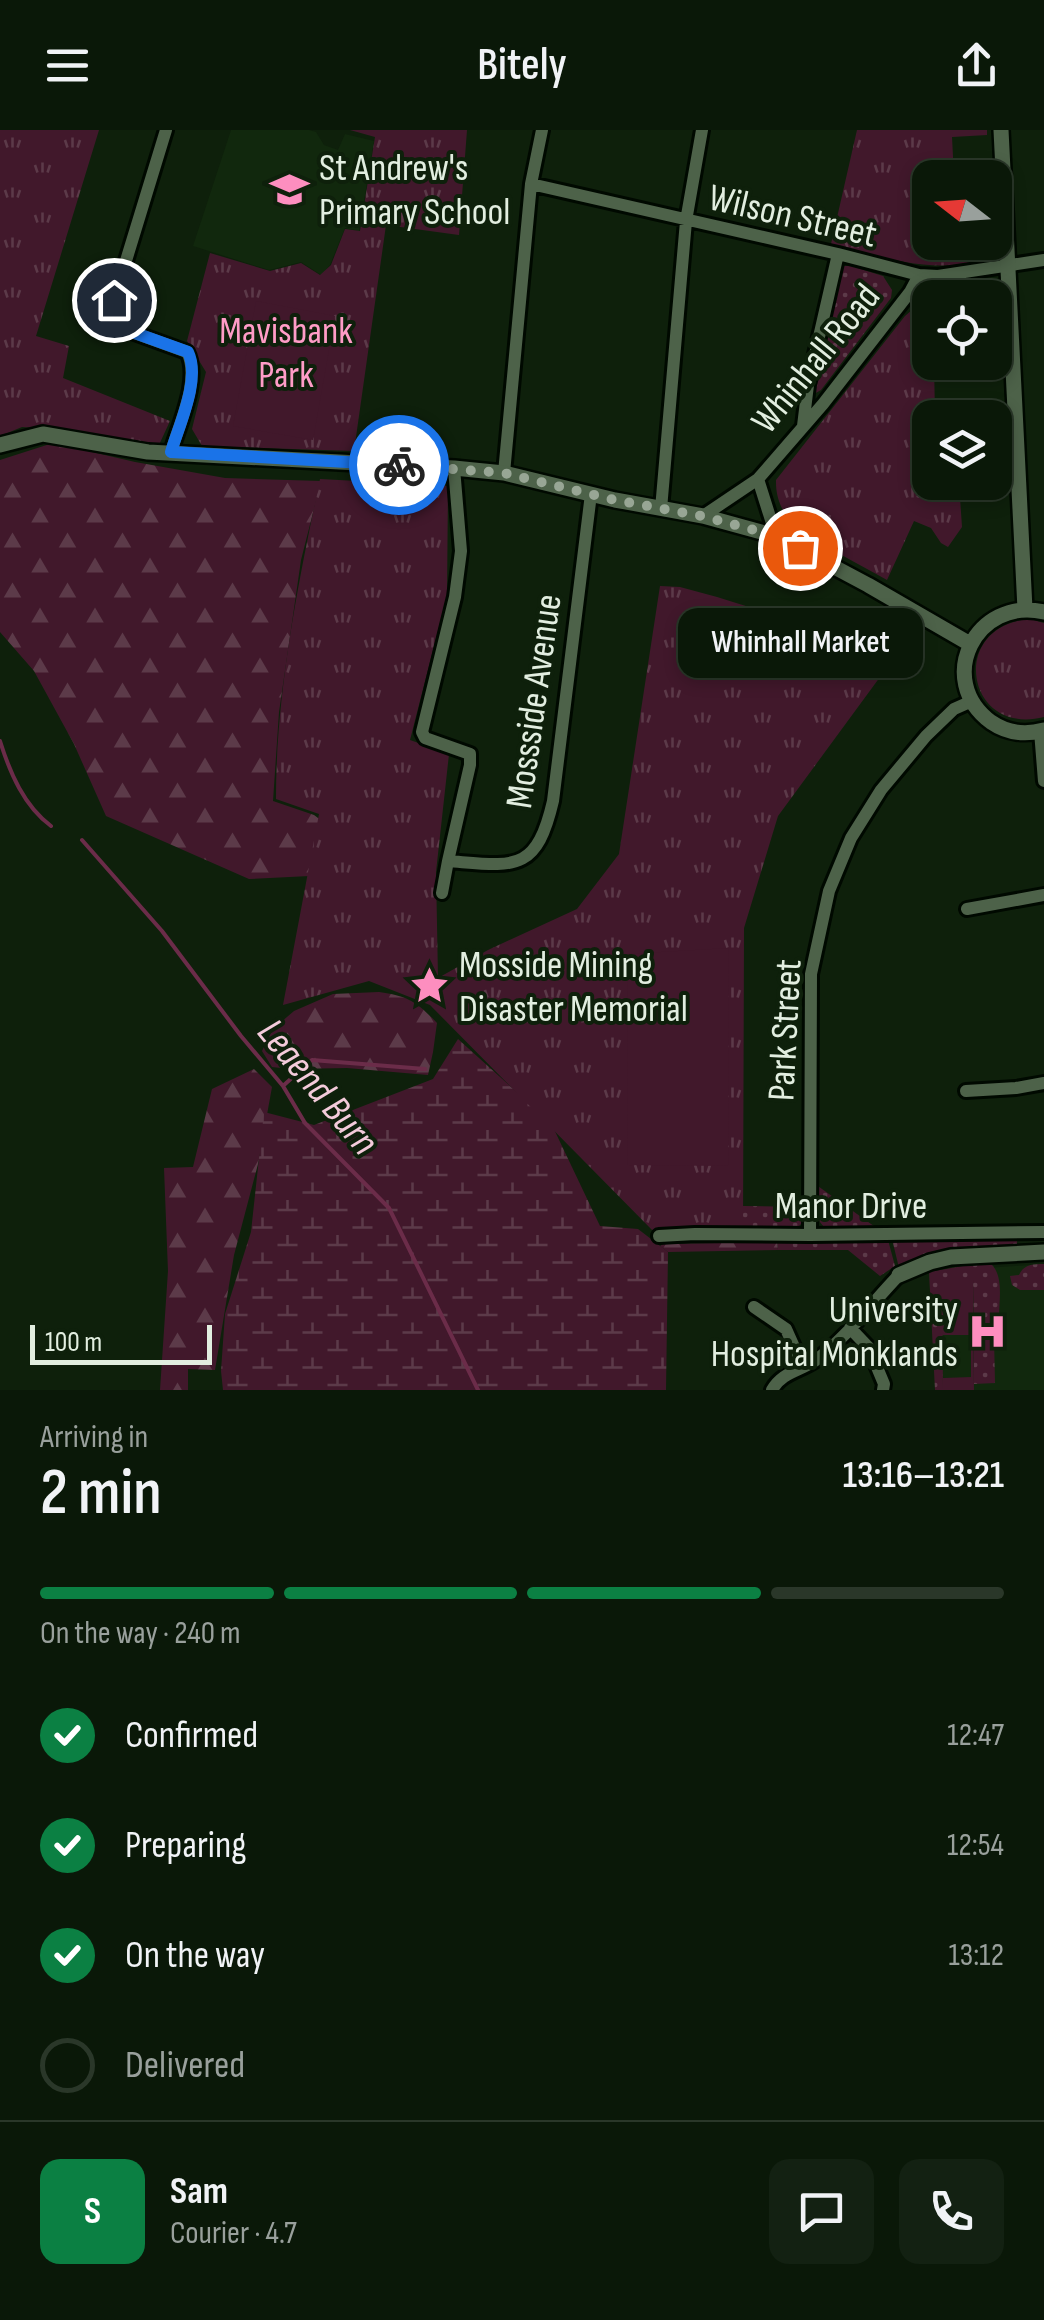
<!DOCTYPE html>
<meta charset="utf-8">
<style>
:root{--surface:#0a1808;--page:#132112;--text:#f1f3f6;--muted:#99a09c;--line:#2a3729;--accent:#0b8043}
body{margin:0;font-family:"Sofia Sans Condensed",sans-serif;background:var(--page);color:var(--text);height:100vh;display:flex;flex-direction:column;font-size:38px;white-space:nowrap}
*{box-sizing:border-box;margin:0}
p{font-size:32px;color:var(--muted)}
.icon{flex:none;width:55px;height:55px;fill:none;stroke:currentColor;stroke-width:2;stroke-linecap:round;stroke-linejoin:round}
.map{position:relative;height:1260px;overflow:hidden}
.panel{display:flex;flex-direction:column;background:var(--surface);flex:1}
.panel>*{flex:none}
.needle{width:65px;rotate:287deg}
.buttons{position:absolute;left:912px;top:30px;display:grid;gap:20px}
.buttons a{display:grid;place-items:center;width:100px;height:100px;border-radius:20px;background:var(--surface);box-shadow:0 5px 15px #0003,0 0 0 2px var(--line);font-size:50px}
.scale{position:absolute;left:30px;bottom:25px;width:182px;box-sizing:border-box;padding-left:10px;border:5px solid #e2eee0;border-top:0;font-size:28px;line-height:35px;white-space:nowrap;color:#e2eee0;-webkit-text-stroke:8px #0e200b;paint-order:stroke}
.pin{position:absolute;display:grid;place-items:center;width:85px;height:85px;color:#fff;margin:-42px;border:5px solid #fff;border-radius:50%;box-shadow:0 2px 10px #0007}
.courier{position:absolute;display:grid;place-items:center;width:100px;height:100px;margin:-50px;border:8px solid #1a73e8;border-radius:50%;background:#fff;color:#222;box-shadow:0 2px 12px #0007}
.bubble{position:absolute;height:70px;border-radius:20px;background:var(--surface);box-shadow:0 5px 15px #0003,0 0 0 2px var(--line);font-size:32px;font-weight:600;line-height:70px;text-align:center}
.overview em{font-style:normal;font-weight:600}
.overview div{display:flex;flex-direction:column-reverse}
.overview{display:flex;align-items:center;justify-content:space-between;height:170px;padding:0 40px}
h1{font-size:65px;font-weight:600;line-height:75px}
.bar{display:grid;grid-template-columns:repeat(4,1fr);gap:15px 10px;align-content:center;height:120px;padding:0 40px}
.bar i{height:12px;border-radius:8px;background:var(--line)}
.bar .current{background:var(--accent)}
.bar p{grid-column:span 4}
.line{display:flex;align-items:center;gap:25px;padding:0 40px;border-top:2px solid var(--line)}
.line div{flex:1}
.round{display:grid;place-items:center;flex:none;width:105px;height:105px;border-radius:20px;background:var(--page)}
ol{padding:0 40px;list-style:none}
li{display:flex;align-items:center;gap:30px;height:110px}
li p{margin-inline-start:auto}
li .icon{padding:10px;border-radius:50%;background:var(--accent);color:#fff;stroke-width:4}
li:last-child{color:var(--muted)}
li i{width:55px;height:55px;border:5px solid var(--line);border-radius:50%}
header{display:flex;justify-content:space-between;align-items:center;height:130px;padding:0 40px;background:var(--surface);font-size:45px;font-weight:600}
.map>svg:first-child{display:block}
.built{fill:#11280d}
.grass{fill:url(#grass-dots)}
.forest{fill:url(#forest-firs)}
.wetland{fill:url(#wetland-marsh)}
.park{fill:url(#park-tufts)}
.garden{fill:#41182b}
.lines{fill:none;stroke-linecap:round;stroke-linejoin:round}
.stream{stroke:#6b2c49;stroke-width:4}
.minor-casing{stroke:#000900;stroke-width:18}
.tertiary-casing{stroke:#000900;stroke-width:20}
.minor{stroke:#4d6249;stroke-width:12}
.tertiary{stroke:#4d6249;stroke-width:15}
.done{stroke:#98a695;stroke-width:10;stroke-dasharray:0 18}
.route{stroke:#1a73e8;stroke-width:12}
.labels{text-anchor:middle;stroke-width:8;stroke-linejoin:round;paint-order:stroke}
.poi-label{font-size:38px;fill:#e2eee0;stroke:#0e200b;text-anchor:start}
.street-label{font-size:38px;fill:#e2eee0;stroke:#0e200b}
.park-label{font-size:38px;fill:#ff9cc7;stroke:#0e200b}
.water-label{font-size:40px;font-style:italic;fill:#f4cbdb;stroke:#0e200b}
</style>
<header><svg class="icon" aria-label="menu" viewBox="0 0 24 24"><path d="M4 6h16M4 12h16M4 18h16"/></svg>Bitely<svg class="icon" aria-label="share" viewBox="0 0 24 24"><path d="M12 15V3M7 8l5-5 5 5M5 13v7h14v-7"/></svg></header>
<div class="map">
<svg width="1044" height="1260" viewBox="0 0 1044 1260">
<defs>
<pattern id="grass-dots" width="8" height="8" patternUnits="userSpaceOnUse" patternTransform="scale(2.5)"><rect width="8" height="8" fill="#41182b"/><path d="M2 2h.1M6 6h.1" fill="none" stroke="#5c3a49" stroke-width="1.8" stroke-linecap="round"/></pattern>
<pattern id="forest-firs" width="22" height="20" patternUnits="userSpaceOnUse" patternTransform="scale(2.5)"><rect width="22" height="20" fill="#41182b"/><path d="M5 1l3.5 6h-7zM16 11l3.5 6h-7z" fill="#5c3a49"/></pattern>
<pattern id="wetland-marsh" width="20" height="14" patternUnits="userSpaceOnUse" patternTransform="scale(2.5)"><rect width="20" height="14" fill="#41182b"/><path d="M1 5h8M5 5V1M11 12h8M15 12V8" fill="none" stroke="#5c3a49"/></pattern>
<pattern id="park-tufts" width="24" height="20" patternUnits="userSpaceOnUse" patternTransform="scale(2.5)"><rect width="24" height="20" fill="#41182b"/><path d="M3 7l-1-3M5 7V3M7 7l1-3M15 17l-1-3M17 17v-4M19 17l1-3" fill="none" stroke="#5c3a49"/></pattern>
</defs>
<rect width="100%" height="100%" fill="#0e200b"/>
<path class="built" d="M231,0H309L316,2L324,15L338,20L345,4L374,11L359,101L345,98L330,135L321,145L301,132L269,140L193,116Z
M1044,1134V1260H935L929,1142Z"/>
<path class="grass" d="M844,136H851L883,146L892,160L891,168L821,260L814,264L813,262L840,141Z
M815,1054L878,1099H827C812,1089 816,1071 815,1054Z
M743,1076L802,1077V1093L795,1100L743,1102Z
M1017,1107V1116L950,1120L899,1138L892,1109Z
M888,1110L895,1136L880,1146L848,1120H778L777,1112Z
M991,1134C1004,1146 999,1170 999,1187H994L995,1204H974L973,1150H942L943,1260H935L929,1142L963,1136Z
M1044,1134V1160H1020L1012,1155L1010,1146L1019,1145C1024,1134 1033,1134 1044,1134Z
M974,1208H994L995,1253L974,1254Z"/>
<path class="forest" d="M53,313L135,332L225,348L321,351L301,430L279,582L273,671L314,685L390,742L249,749L106,686L74,614L34,541L0,502V330Z
M379,862C408,866 417,872 437,893L433,922L428,945L347,938L290,939L272,937L262,921L273,899L294,881L333,864Z
M254,939L272,957L258,1034L234,1125L215,1240L188,1239V1260H160L168,1141L164,1038L193,1037L212,959Z
M777,1112L778,1120L668,1122L660,1116L663,1114Z"/>
<path class="wetland" d="M458,909L551,993L600,1096L638,1099L668,1122L666,1260H223L221,1241L225,1184L251,1102L264,982L314,995L433,949Z"/>
<path class="park" d="M0,0H99L36,206L69,216L63,248L170,291L158,317L74,300L22,297L0,306Z
M350,0H467L459,105L386,95L354,321L202,316L192,299L206,242L187,211L210,123L270,141L301,133L320,145L331,135L345,99L360,101L375,7Z
M857,0H987V5L952,7L954,47L930,48V112L984,113L982,128C940,147 873,125 831,114Z
M932,163V167L930,168V232L934,233L935,287L930,288V352L959,353L962,397L948,417L941,413L931,398L914,391L887,450C871,441 854,432 838,423C807,406 775,390 776,350L905,186Z
M320,349L448,356L447,465L410,610L449,624L436,742L438,848L488,820L577,779L619,724L660,456L680,457L717,467L832,503L880,547L778,686L744,798L743,1102L657,1105L430,875L369,851L283,875L319,684L276,669C276,562 298,454 320,349Z
M1030,489L1044,493V587C966,607 947,496 1030,489Z"/>
<path class="garden" d="M256,171L335,186L313,310L233,296Z
M729,818L728,1036L628,1035L627,824Z
M942,1150H973L974,1260H943V1248L971,1247V1205H942Z"/>
<g class="lines">
<path class="stream" d="M0,611C10,643 24,676 51,696
M82,710L162,801L241,906L283,956L305,993L389,1078L478,1260
M284,955L312,930L425,939"/>
<defs>
<path id="minor" d="M166,0L114,170L113,186L121,198L187,222C201,249 179,294 171,322
M531,54L838,124L919,145L938,146L1044,130
M803,296L808,255L838,124
M504,343L531,54L542,0
M758,349L776,406
M661,379L686,91L702,0
M703,386L758,349L823,274L910,162L919,145
M1040,601L1044,651
M448,731L470,635V624L425,608L422,602L455,467L461,421L454,338
M442,763L448,731C514,736 536,744 553,671L591,364
M967,779L1044,765
M966,961L1016,958L1044,953
M810,1105L811,844L829,761L851,708L881,660L926,606L954,579L972,571
M659,1106L695,1104L810,1105L1044,1102
M754,1177L786,1199L803,1237
M850,1198L869,1218L884,1254L883,1260
M772,1260C782,1242 800,1241 816,1230C847,1207 872,1173 899,1145"/>
<path id="tertiary" d="M1001,0L1025,479
M0,315L43,304L148,322L454,338L504,343L615,370L703,386L776,406L868,455L970,514
M1044,482C976,466 934,550 991,592C1007,603 1026,605 1044,600
M899,1145L930,1132L951,1127L1044,1122"/>
</defs>
<use href="#minor" class="minor-casing"/>
<use href="#tertiary" class="tertiary-casing"/>
<use href="#minor" class="minor"/>
<use href="#tertiary" class="tertiary"/>
</g>
<g class="lines">
<path class="done" d="M399,335L504,343L615,370L702,386L776,406L800,418"/>
<path class="route" d="M114,170L113,186L121,198L188,222C201,249 179,295 171,322L399,335"/>
</g>
<defs>
<symbol id="school-bare" viewBox="-9 -9 18 18"><path d="M0-5L7-2L0 1L-7-2ZM-4 1L0 2.5L4 1V4Q0 6-4 4Z" fill="#fd8ebf" stroke="#0e200b" stroke-width="2.5" paint-order="stroke"/></symbol>
<symbol id="sight-bare" viewBox="-9 -9 18 18"><path d="M0-6L1.8-2.2L6-1.7L2.9 1.2L3.7 5.4L0 3.3L-3.7 5.4L-2.9 1.2L-6-1.7L-1.8-2.2Z" fill="#fd8ebf" stroke="#0e200b" stroke-width="2.5" paint-order="stroke"/></symbol>
<symbol id="hospital-bare" viewBox="-9 -9 18 18"><path d="M-5-5h3v3.5h4V-5h3V5h-3V1.5h-4V5h-3Z" fill="#fd8ebf" stroke="#0e200b" stroke-width="2.5" paint-order="stroke"/></symbol>
</defs>
<g fill-rule="evenodd">
<use href="#school-bare" x="262" y="32" width="55" height="55"/>
<use href="#sight-bare" x="402" y="828" width="55" height="55"/>
<use href="#hospital-bare" x="960" y="1174" width="55" height="55"/>
</g>
<g class="labels">
<g class="poi-label">
<text x="319" y="50">St Andrew's<tspan x="319" dy="44">Primary School</tspan></text>
<text x="459" y="847">Mosside Mining<tspan x="459" dy="44">Disaster Memorial</tspan></text>
<text x="958" y="1192" text-anchor="end">University<tspan x="958" dy="44">Hospital Monklands</tspan></text>
</g>
<g class="street-label">
<text transform="translate(793 85) rotate(13)" y="13">Wilson Street</text>
<text transform="translate(815 228) rotate(-51)" y="13">Whinhall Road</text>
<text transform="translate(533 571) rotate(-82)" y="13">Mossside Avenue</text>
<text transform="translate(784 900) rotate(-87)" y="13">Park Street</text>
<text x="851" y="1088">Manor Drive</text>
</g>
<g class="park-label">
<text x="286" y="213">Mavisbank<tspan x="286" dy="44">Park</tspan></text>
</g>
<g class="water-label">
<text transform="translate(319 956) rotate(50)" y="14">Leaend Burn</text>
</g>
</g>
</svg>
<div class="buttons">
<a><svg class="needle" viewBox="-14 -14 28 28"><path d="M0-13l5 13h-10z" fill="#e53935"/><path d="M0 13l5-13h-10z" fill="#99a09c"/></svg></a>
<a><svg class="icon" aria-label="locate" viewBox="0 0 24 24"><circle cx="12" cy="12" r="6"/><path d="M12 2v4M12 18v4M2 12h4M18 12h4"/></svg></a>
<a><svg class="icon" aria-label="layers" viewBox="0 0 24 24"><path d="M12 4l9 5-9 5-9-5zM3 14l9 5 9-5"/></svg></a>
</div>
<div class="scale">100 m</div>
<div class="pin" style="left:800px;top:418px;background:#ea580c"><svg class="icon" aria-label="bag" viewBox="0 0 24 24"><path d="M5 8h14l-1 12H6zM9 8a3 3 0 0 1 6 0"/></svg></div>
<div class="pin" style="left:114px;top:170px;background:#1f2937"><svg class="icon" aria-label="home" viewBox="0 0 24 24"><path d="M3 11l9-7 9 7M6 9v11h12V9"/></svg></div>
<div class="courier" style="left:399px;top:335px"><svg class="icon" aria-label="bike" viewBox="0 0 24 24"><circle cx="6" cy="16" r="4"/><circle cx="18" cy="16" r="4"/><path d="M6 16l4-8h5l3 8M10 8l3 8H6M13 5h3"/></svg></div>
<div class="bubble" style="left:678px;top:478px;width:245px">Whinhall Market</div>
</div>
<section class="panel">
<div class="overview"><div><h1>2 min</h1><p>Arriving in</p></div><em>13:16–13:21</em></div>
<div class="bar"><i class="current"></i><i class="current"></i><i class="current"></i><i></i><p>On the way · 240 m</p></div>
<ol>
<li><svg class="icon" aria-label="check" viewBox="0 0 24 24"><path d="M5 12l5 5 9-10"/></svg>Confirmed<p>12:47</p></li>
<li><svg class="icon" aria-label="check" viewBox="0 0 24 24"><path d="M5 12l5 5 9-10"/></svg>Preparing<p>12:54</p></li>
<li><svg class="icon" aria-label="check" viewBox="0 0 24 24"><path d="M5 12l5 5 9-10"/></svg>On the way<p>13:12</p></li>
<li><i></i>Delivered</li>
</ol>
<div class="line" style="height:180px"><b class="round" style="background:var(--accent);color:#fff">S</b><div><b>Sam</b><p>Courier · 4.7</p></div><a class="round"><svg class="icon" aria-label="chat" viewBox="0 0 24 24"><path d="M4 5h16v11H9l-5 4z"/></svg></a><a class="round"><svg class="icon" aria-label="phone" viewBox="0 0 24 24"><path d="M5 4h4l2 5-3 2q2 4 5 5l2-3 5 2v4C11 20 4 13 5 4z"/></svg></a></div>
</section>
